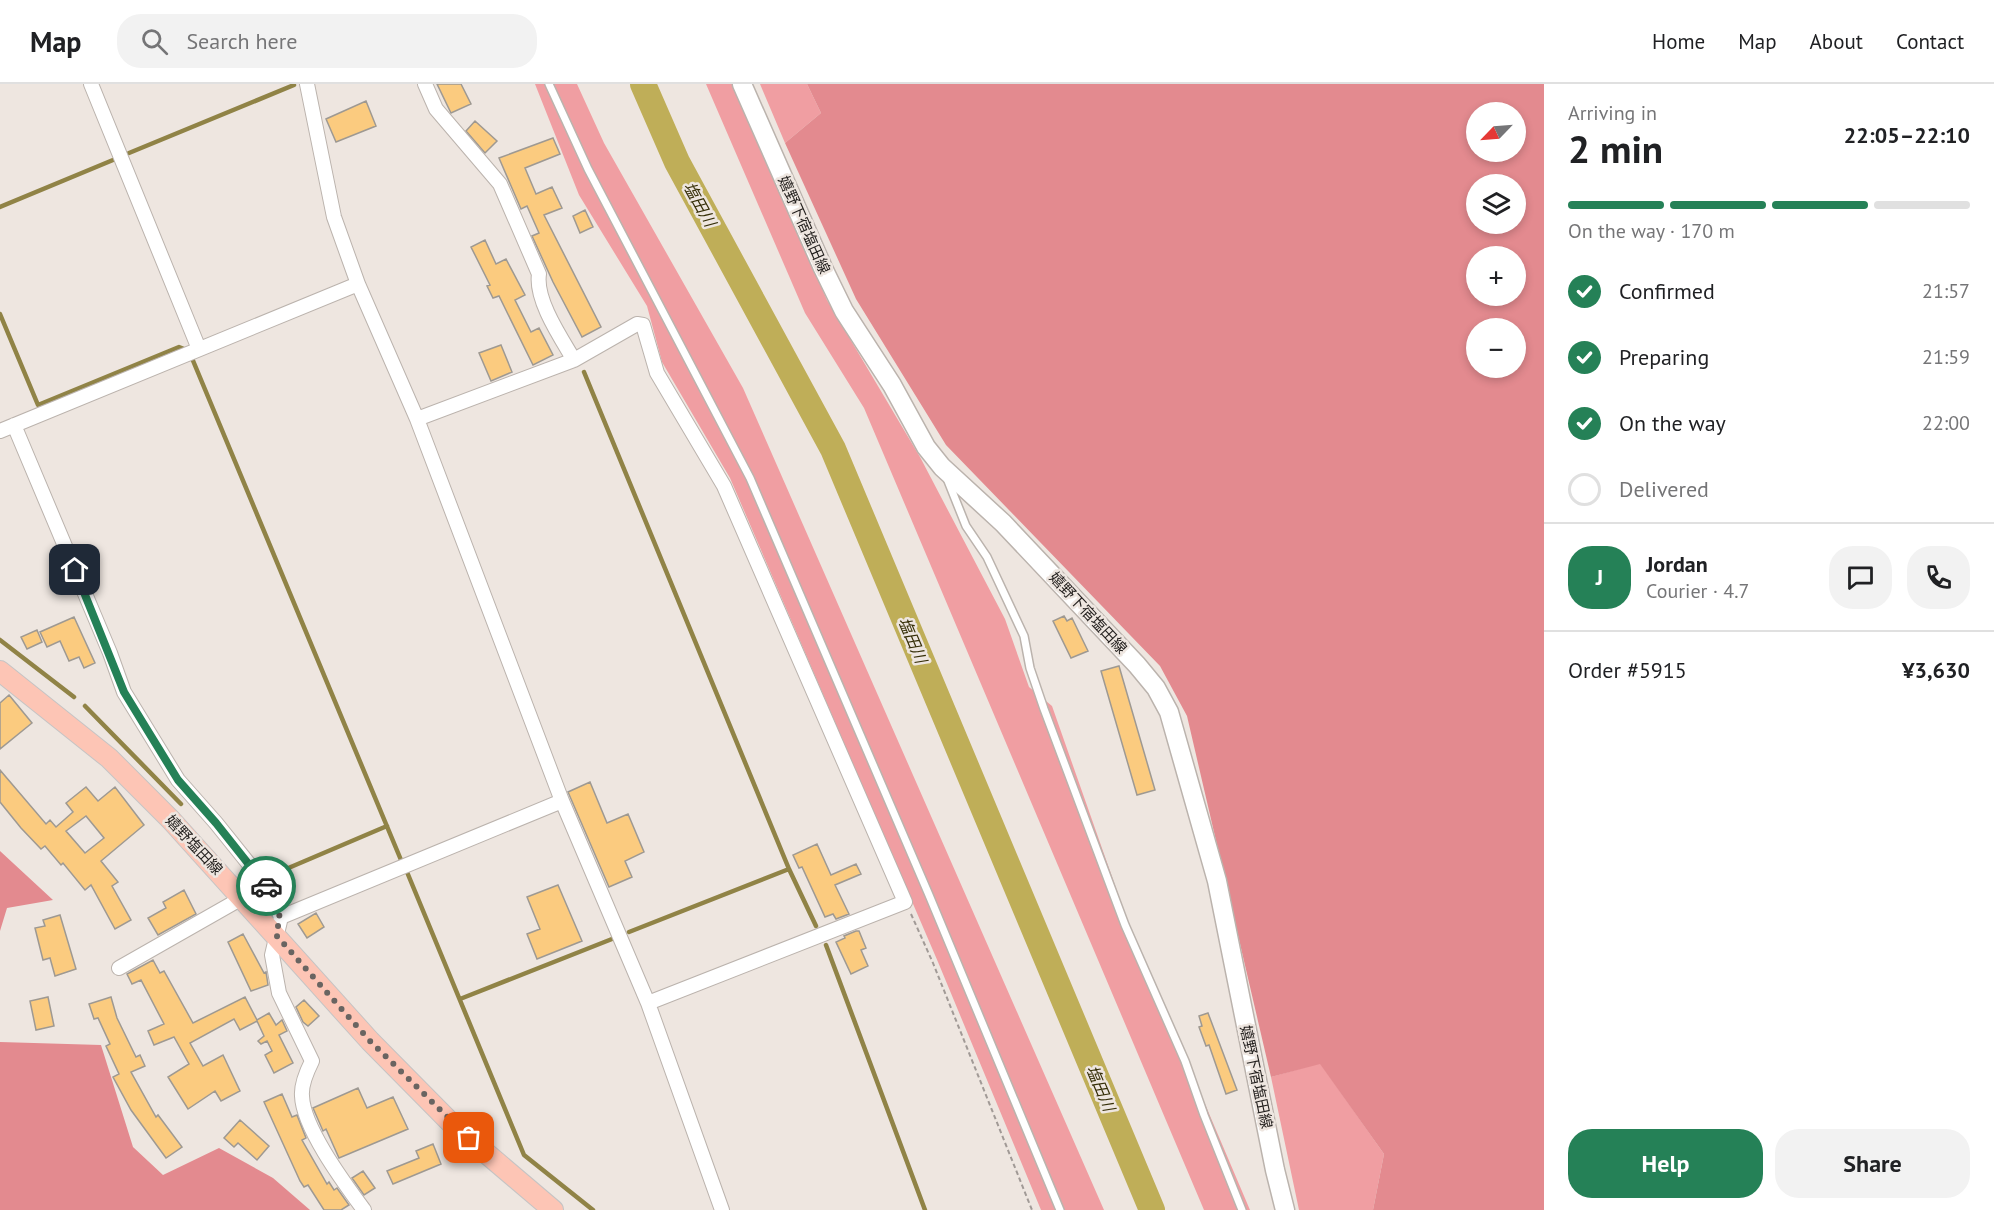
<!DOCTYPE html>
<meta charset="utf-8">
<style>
:root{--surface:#fff;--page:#f2f2f2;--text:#202124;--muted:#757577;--line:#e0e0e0;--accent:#258157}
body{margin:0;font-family:"PT Sans","Noto Sans JP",sans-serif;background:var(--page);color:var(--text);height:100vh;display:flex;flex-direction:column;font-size:22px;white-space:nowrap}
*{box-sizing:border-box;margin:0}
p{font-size:20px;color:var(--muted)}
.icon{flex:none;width:33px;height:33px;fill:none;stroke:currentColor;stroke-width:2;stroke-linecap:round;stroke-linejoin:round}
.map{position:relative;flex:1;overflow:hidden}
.details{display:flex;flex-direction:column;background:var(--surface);width:450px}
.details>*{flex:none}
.needle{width:39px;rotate:245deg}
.buttons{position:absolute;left:1466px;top:18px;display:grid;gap:12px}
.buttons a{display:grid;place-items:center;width:60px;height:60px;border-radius:50%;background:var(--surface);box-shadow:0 3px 9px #0003;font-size:30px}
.pin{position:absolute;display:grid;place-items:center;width:51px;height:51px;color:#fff;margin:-26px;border-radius:12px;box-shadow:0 3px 9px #0006}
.courier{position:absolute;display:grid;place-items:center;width:60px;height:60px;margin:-30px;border:4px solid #258157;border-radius:50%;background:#fff;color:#222;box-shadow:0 2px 8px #0007}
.overview em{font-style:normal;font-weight:700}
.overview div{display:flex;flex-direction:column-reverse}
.overview{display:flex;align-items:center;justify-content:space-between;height:102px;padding:0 24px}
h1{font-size:39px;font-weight:700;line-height:45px}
.bar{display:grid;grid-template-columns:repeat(4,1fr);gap:9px 6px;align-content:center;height:72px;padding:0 24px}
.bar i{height:8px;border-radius:4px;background:var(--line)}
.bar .current{background:var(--accent)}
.bar p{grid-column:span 4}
.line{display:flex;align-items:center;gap:15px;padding:0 24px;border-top:2px solid var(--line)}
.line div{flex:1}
.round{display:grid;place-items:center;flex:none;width:63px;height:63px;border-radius:24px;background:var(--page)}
ol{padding:0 24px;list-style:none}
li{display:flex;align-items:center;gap:18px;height:66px}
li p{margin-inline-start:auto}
li .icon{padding:6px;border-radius:50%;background:var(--accent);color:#fff;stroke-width:4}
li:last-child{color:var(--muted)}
li i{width:33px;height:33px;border:3px solid var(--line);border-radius:50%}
.button{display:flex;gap:12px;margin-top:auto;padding:12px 24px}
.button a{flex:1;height:69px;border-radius:24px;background:var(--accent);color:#fff;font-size:24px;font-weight:700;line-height:69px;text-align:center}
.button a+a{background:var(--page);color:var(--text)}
header{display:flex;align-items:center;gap:36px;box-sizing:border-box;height:84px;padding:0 30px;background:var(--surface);border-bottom:2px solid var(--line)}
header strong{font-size:28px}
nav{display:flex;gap:33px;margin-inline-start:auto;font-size:21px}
.search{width:420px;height:54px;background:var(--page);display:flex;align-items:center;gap:15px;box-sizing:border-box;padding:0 21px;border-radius:24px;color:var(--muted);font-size:22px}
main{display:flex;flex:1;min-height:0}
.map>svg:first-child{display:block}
.green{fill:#f09ea2}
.forest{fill:#e38a8f;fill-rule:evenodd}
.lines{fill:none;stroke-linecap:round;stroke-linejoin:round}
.stream{stroke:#908346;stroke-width:4.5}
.river{stroke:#bfae58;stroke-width:26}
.building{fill:#fbcb7f;stroke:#9e9992;stroke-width:1.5;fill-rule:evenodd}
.service-casing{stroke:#bbb3ad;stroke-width:10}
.minor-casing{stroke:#bbb3ad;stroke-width:16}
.secondary-casing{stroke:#bbb3ad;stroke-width:21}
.primary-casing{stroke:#c5c4c4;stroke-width:22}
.path{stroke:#a19a96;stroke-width:2;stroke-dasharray:4.5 3;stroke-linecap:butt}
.service{stroke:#fff;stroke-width:7}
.minor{stroke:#fff;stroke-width:14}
.secondary{stroke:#fff;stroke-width:18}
.primary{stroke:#fdc5b5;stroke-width:20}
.done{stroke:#696461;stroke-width:6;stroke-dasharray:0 10.8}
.route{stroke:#258157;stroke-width:8}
.labels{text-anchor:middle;stroke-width:5;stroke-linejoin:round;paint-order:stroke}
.street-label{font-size:15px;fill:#211e1c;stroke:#eee6e0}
.water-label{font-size:16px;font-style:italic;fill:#352e07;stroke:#eee6e0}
</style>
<header>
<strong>Map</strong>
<div class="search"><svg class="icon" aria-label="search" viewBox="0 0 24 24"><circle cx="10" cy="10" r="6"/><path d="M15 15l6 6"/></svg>Search here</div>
<nav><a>Home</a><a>Map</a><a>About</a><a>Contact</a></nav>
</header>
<main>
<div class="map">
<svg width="1544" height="1126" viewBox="0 0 1544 1126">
<rect width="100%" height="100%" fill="#eee6e0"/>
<path class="green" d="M535,0H577L604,59L743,304L1104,1126H1041L938,878L730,394L662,278L647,222L579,111Z
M706,0H736L827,216L920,373L1005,535L1029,603L1052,622L1129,841L1250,1126H1204L864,324L805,229Z
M760,0H807L821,29L785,59Z
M1320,979L1384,1070L1373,1126H1299L1271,993Z"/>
<path class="forest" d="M807,0H1544V1126H1373L1384,1070L1320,980L1271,993L1187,632L1160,582L946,361L856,215L785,59L821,29ZM1476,28H1515V68H1476ZM1476,100H1515V140H1476ZM1476,172H1515V212H1476ZM1476,244H1515V284H1476Z
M0,767L53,816L7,824L0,847Z
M0,958L101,961L133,1063L163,1091L219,1064L273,1094L310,1126H0Z"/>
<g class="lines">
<path class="stream" d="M129,69L294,1
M0,123L113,76
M0,230L38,321L179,263L189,267L401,776
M584,288L789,785
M0,556L74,613
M85,622L181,720
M407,788L524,1071L593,1126
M272,791L387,742
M629,848L789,785L816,842
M826,861L925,1126
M460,915L612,855"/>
<path class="river" d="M643,0L677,78L833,365L1152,1126"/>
</g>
<path class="building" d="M437,0H461L471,20L451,29Z
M366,17L376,42L336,58L326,35Z
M475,37L497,57L485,69L466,47Z
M553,54L560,70L525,84L536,110L552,103L562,124L544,131L601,243L582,253L553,198L532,152L539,149L527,122L521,125L499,74Z
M585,126L593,143L580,149L573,132Z
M485,156L496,180L506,175L525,211L515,216L531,248L539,244L553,271L533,281L499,212L493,214L487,202L490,201L471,163Z
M501,261L512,288L491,297L479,269Z
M1064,532L1067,537L1072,534L1088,567L1071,574L1053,537Z
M74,533L95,579L84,584L79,573L69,577L60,557L47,563L40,548Z
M37,546L42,558L27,565L21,553Z
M1119,582L1155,706L1137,711L1101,587Z
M9,611L32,639L0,665V619Z
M0,686L46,740L50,736L56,743L73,728L66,719L86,703L98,717L115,703L144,741L101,777L118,798L112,802L131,836L115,845L91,801L85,806L63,779L61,781L45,762L41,765L21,744L0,718ZM86,732L104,754L85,769L66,747Z
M590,698L607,739L628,730L644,768L625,777L632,793L609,803L568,708Z
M817,760L831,791L856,780L861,790L835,801L849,830L836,835L833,830L825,833L802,783L799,784L793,771Z
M558,801L582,857L537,875L527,850L540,845L527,813Z
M184,806L196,830L158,851L148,834L166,824L163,818Z
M316,829L324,843L307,854L298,840Z
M60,831L76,885L55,892L50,874L43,876L35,844L45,842L43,836Z
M856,847H859L866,864L861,866L868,882L851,890L836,858L845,854L844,852Z
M243,850L264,889L266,888L268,901L251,907L228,858Z
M153,876L160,889L164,887L193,939L245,913L257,936L269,929L276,941L282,936L287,947L279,951L293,979L274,989L265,971L272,967L267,957L261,960L258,957L264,952L257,937L240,946L234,935L190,959L203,982L223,971L240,1007L221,1017L215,1007L188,1025L168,993L189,980L174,953L154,961L148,947L164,940L141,896L132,900L127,890Z
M48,913L54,942L36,946L30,917Z
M111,913L117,934L136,973L140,971L145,982L131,988L156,1033L158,1031L182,1063L166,1074L131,1026L113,993L119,990L106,962L110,960L98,934L94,935L89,920Z
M304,916L319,932L308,942L303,938L296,923Z
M1208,929L1237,1006L1226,1010L1209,961L1206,962L1199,943L1202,942L1199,932Z
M358,1004L367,1024L393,1013L408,1045L339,1074L326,1045L323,1047L313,1024Z
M282,1010L292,1033L297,1031L306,1054L302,1056L327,1100L329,1098L334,1106L337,1104L349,1121L341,1126H324L308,1101L304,1103L300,1097L264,1018Z
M240,1036L269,1062L257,1076L238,1059L234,1063L224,1054Z
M433,1060L441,1080L393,1100L387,1087L419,1074L416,1067Z
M363,1087L375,1104L364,1111L352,1094Z"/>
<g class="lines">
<defs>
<path id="service" d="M549,0L588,85L750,394L929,811L1060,1126
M948,397L966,442L987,473L1024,552L1030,584L1044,625L1125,841L1185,977L1204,1031L1242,1126"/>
<path id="minor" d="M91,0L199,265
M307,0L334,133L358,200L417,335L562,717L648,919L722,1126
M425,0L436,25L500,100L539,190C535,216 561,254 574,276
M417,335L574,276L637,240L643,241L657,289L724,402L905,818L648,919
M14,341L110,569L124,608L178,696L216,739L269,805L281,833
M0,347L358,200
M119,884L242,814
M364,1126C345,1100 303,1044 302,1012C301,1001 307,987 312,977L279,909L272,871L281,833L562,717"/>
<path id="secondary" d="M742,0L823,184L844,227L892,301L926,363L942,383L1003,439L1137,581L1156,604L1169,628L1217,797L1275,1086L1285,1126"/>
<path id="primary" d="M0,587L109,674L171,736L370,957L453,1041L553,1126"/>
</defs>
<use href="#service" class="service-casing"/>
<use href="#minor" class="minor-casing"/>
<use href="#secondary" class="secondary-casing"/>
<use href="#primary" class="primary-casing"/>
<path class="path" d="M911,830L933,879L1032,1126"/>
<use href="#service" class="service"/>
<use href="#minor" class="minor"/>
<use href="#secondary" class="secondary"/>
<use href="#primary" class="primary"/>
</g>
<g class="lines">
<path class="done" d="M266,802L280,833L276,851L370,957L469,1054"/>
<path class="route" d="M75,486L124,608L178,696L216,739L266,802"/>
</g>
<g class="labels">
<g class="street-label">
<text transform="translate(804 141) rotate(66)" y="5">嬉野下宿塩田線</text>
<text transform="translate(1088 529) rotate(47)" y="5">嬉野下宿塩田線</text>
<text transform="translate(194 761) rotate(47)" y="5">嬉野塩田線</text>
<text transform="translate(1256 993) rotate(78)" y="5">嬉野下宿塩田線</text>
</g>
<g class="water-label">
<text transform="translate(700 120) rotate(61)" y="6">塩田川</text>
<text transform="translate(913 556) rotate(67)" y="6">塩田川</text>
<text transform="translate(1101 1004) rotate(67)" y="6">塩田川</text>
</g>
</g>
</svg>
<div class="buttons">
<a><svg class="needle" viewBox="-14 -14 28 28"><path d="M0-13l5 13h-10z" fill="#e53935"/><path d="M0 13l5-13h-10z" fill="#757577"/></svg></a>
<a><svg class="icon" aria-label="layers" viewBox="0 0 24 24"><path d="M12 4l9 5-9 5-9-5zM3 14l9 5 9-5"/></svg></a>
<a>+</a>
<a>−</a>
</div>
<div class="pin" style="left:469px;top:1054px;background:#ea580c"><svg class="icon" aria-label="bag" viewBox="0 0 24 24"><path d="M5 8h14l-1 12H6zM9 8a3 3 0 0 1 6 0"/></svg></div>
<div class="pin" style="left:75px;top:486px;background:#1f2937"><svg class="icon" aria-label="home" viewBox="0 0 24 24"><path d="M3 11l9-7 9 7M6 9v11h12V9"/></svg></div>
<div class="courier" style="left:266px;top:802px"><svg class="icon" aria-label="car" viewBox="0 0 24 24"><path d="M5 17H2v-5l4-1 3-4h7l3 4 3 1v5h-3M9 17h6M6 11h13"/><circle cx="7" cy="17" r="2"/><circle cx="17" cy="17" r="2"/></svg></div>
</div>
<section class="details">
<div class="overview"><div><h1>2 min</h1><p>Arriving in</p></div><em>22:05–22:10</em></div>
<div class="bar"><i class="current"></i><i class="current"></i><i class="current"></i><i></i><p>On the way · 170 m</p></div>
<ol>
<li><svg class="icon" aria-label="check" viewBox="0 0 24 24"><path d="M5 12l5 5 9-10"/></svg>Confirmed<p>21:57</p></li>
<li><svg class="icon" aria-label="check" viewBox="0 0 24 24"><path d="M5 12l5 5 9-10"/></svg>Preparing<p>21:59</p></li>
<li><svg class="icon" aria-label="check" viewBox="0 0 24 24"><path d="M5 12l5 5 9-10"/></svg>On the way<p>22:00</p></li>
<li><i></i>Delivered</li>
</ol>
<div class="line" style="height:108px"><b class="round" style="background:var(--accent);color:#fff">J</b><div><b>Jordan</b><p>Courier · 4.7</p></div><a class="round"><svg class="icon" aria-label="chat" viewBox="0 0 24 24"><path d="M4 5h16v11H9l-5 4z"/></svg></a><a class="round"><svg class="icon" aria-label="phone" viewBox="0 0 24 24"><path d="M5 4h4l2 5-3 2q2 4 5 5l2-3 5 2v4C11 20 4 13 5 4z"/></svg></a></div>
<div class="line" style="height:78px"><div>Order #5915</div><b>¥3,630</b></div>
<div class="button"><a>Help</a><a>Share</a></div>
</section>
</main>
